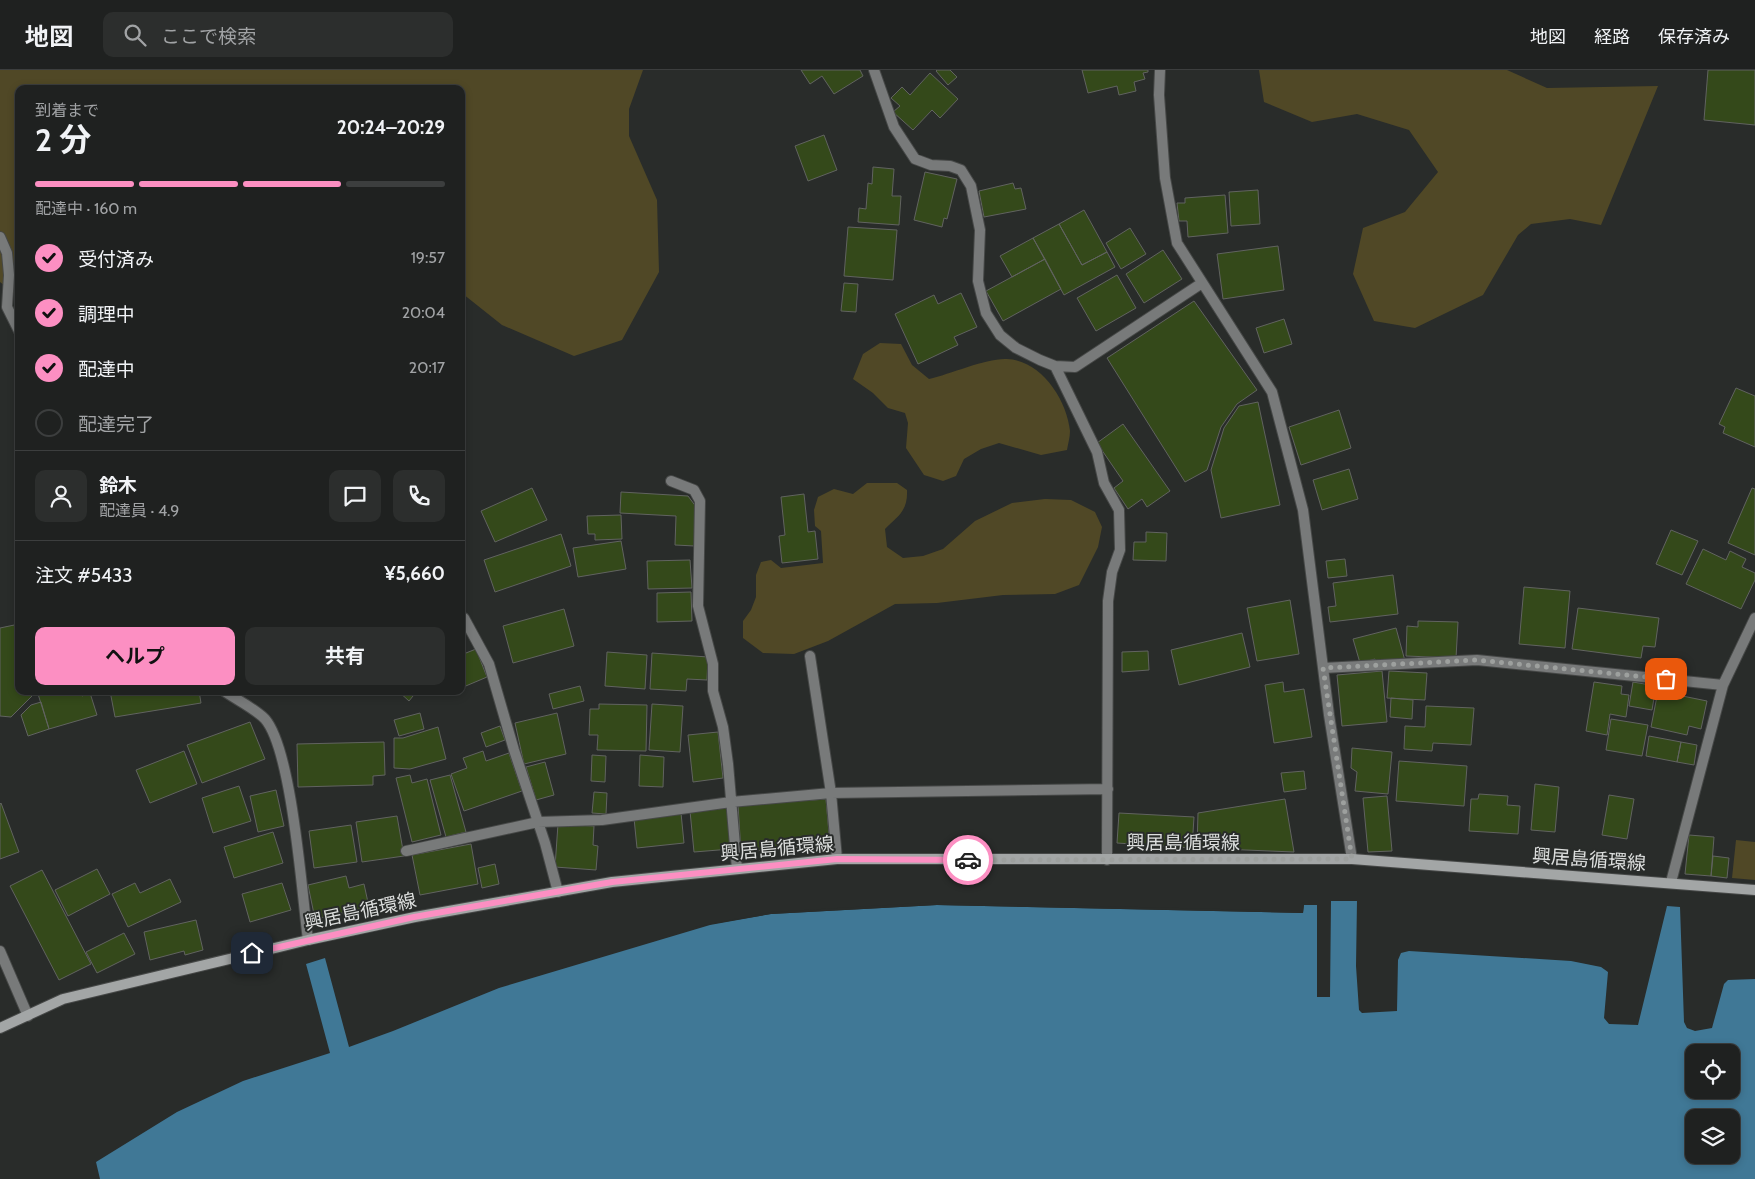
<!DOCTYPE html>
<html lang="ja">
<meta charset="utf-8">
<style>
:root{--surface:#1f2120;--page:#2c2e2d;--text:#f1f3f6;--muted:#a1a3a5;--line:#3c3e3e;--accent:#fc8fc2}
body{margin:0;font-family:Cabin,"Noto Sans JP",sans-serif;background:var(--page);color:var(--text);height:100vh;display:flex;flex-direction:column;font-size:19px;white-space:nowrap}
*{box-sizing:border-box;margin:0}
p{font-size:16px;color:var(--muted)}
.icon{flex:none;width:28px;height:28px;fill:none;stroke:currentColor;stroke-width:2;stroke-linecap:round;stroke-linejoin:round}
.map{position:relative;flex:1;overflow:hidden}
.details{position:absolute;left:15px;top:15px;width:450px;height:610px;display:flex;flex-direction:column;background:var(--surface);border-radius:10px;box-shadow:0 2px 8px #0003,0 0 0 1px var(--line)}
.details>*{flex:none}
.controls{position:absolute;left:1685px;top:974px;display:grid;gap:10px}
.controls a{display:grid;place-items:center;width:55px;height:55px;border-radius:10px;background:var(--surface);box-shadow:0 2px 8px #0003,0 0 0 1px var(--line);font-size:25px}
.pin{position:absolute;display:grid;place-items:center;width:42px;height:42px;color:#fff;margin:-21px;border-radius:10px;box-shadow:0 2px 8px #0006}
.courier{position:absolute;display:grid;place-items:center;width:50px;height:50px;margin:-25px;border:4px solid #fc8fc2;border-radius:50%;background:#fff;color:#222;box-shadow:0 1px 6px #0007}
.summary em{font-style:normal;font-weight:700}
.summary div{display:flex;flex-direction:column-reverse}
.summary{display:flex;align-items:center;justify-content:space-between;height:85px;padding:0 20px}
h1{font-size:32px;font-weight:700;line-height:38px}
.bar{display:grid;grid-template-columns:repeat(4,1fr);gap:8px 5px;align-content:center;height:60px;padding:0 20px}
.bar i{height:6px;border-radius:4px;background:var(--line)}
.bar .active{background:var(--accent)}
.bar p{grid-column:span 4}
.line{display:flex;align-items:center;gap:12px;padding:0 20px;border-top:1px solid var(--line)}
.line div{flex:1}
.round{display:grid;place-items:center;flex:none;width:52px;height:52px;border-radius:10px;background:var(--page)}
ol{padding:0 20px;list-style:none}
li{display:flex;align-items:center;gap:15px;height:55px}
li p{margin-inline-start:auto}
li .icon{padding:5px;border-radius:50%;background:var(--accent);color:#111;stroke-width:4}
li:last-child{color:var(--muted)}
li i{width:28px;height:28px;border:2px solid var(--line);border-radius:50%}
.button{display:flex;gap:10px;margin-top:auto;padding:10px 20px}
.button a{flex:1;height:58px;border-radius:10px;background:var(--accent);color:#111;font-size:20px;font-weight:700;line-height:58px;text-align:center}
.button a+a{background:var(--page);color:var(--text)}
header{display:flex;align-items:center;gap:30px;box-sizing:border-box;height:70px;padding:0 25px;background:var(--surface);border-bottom:1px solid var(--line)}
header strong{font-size:24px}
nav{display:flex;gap:28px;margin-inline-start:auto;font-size:18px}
.search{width:350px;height:45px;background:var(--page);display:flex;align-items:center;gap:12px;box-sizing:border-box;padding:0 18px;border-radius:10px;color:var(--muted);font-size:19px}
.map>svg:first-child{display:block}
.green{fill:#504826}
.water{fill:#407896;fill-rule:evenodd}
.pier{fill:#292c2a}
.building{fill:#34491a;stroke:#616360}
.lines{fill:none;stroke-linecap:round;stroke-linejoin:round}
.street-casing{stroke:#464847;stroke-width:12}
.secondary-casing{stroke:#464847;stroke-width:12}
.street{stroke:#787a7a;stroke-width:10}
.secondary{stroke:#a3a6a6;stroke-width:10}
.done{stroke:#9da09e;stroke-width:5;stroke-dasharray:0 9}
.route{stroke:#fc8fc2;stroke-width:6}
.labels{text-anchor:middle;stroke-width:4;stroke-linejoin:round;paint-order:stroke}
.street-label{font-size:19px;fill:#dcdedd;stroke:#292c2a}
</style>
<header>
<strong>地図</strong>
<div class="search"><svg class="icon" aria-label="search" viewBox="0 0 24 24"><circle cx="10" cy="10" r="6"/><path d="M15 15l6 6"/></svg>ここで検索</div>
<nav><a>地図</a><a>経路</a><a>保存済み</a></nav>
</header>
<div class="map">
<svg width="1755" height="1109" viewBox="0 0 1755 1109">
<rect width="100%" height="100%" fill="#292c2a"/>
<path class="green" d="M0,0H643L629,39V66L657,130L659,202L622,270L574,286L502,255L463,224L461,19H19V227L0,212Z
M1259,0H1507L1547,18L1658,16L1601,155L1570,149L1531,154L1518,165L1483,225L1415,258L1374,251L1353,204L1363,158L1405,142L1438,102L1409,60L1357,44L1312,52L1264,32Z
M880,273L901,274L912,295L929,309C951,304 986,288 1007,289C1041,290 1067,330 1070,361C1070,367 1068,374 1067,380L1041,385L999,373L981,379L964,389L956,406L943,411L924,405L906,378L908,353L905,343L888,338L873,323L853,309L863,284Z
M867,413H897L907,420C908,441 898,446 885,459L887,477L903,488L923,486L943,479L975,451L1012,433L1045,429L1071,430L1095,442L1102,457L1098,477L1079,515L1055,524L1003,525L937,533L895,534L828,571L794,584L763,583L743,568V551L751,540L756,527V505L761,492L771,490L781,498L823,493L821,461L815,456L814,440L818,427L834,419L853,424Z
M1736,770L1755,772V810L1732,808Z"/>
<path class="water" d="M1331,831H1357L1356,896L1359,940L1362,943L1397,941L1398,890L1401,883L1409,881L1571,891L1601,897L1608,902L1604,948L1609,954L1638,955L1667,836L1680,837L1684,952L1687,958L1695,961L1712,958L1724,914L1728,910L1755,909V1109H100L96,1092L177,1042L243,1011L330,983L306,894L325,888L349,977L393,961L499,918L710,855L771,844L937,835L1303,843L1304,835H1317V927H1330ZM1694,982H1731V1020H1694ZM1694,1048H1731V1085H1694Z"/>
<path class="pier" d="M937,832L1301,841V834L1304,832L1303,843L937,835L771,844L694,857L771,842Z"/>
<path class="building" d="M801,0H860L863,6L834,24L822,6L810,14Z
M937,0H950L957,7L948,15L936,1Z
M1082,0H1148V2L1143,3L1145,9L1134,12L1136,21L1119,25L1117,16L1088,23Z
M1708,0H1755V55L1704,50Z
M930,3L958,29L940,48L932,40L913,60L893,42L900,36L891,28L902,17L910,25Z
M824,65L837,100L808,111L795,76Z
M873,97L894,99L892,126H901L899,155L858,152L859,138L866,139L868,113L872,114Z
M925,102L957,109L947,149L944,148L942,157L914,150Z
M1013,113L1015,119L1021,118L1026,139L984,147L979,121Z
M1258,120L1260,154L1231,156L1229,122Z
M1225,125L1228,163L1188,167L1187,151H1179L1177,133H1185V128Z
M1084,140L1107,182L1082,195L1059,154Z
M1059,154L1082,195L1107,182L1115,197L1064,225L1033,168Z
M848,157L897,160L893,210L844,206Z
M1130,158L1146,184L1121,199L1106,173Z
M1033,168L1045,189L1012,207L1000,186Z
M1278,176L1284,220L1223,229L1217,184Z
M1163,180L1182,209L1144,233L1126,204Z
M1045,189L1061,219L1003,251L986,221Z
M1117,205L1136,238L1096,261L1077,228Z
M844,213L858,214L856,242L841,241Z
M961,223L977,257L954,267L958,275L918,294L895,244L934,225L938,234Z
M1194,231L1257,320L1237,334L1221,357L1207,400L1185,412L1107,288Z
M1284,249L1292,274L1264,283L1256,258Z
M1736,318L1755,326V377L1723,363L1725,357L1719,354Z
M1258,332L1280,435L1221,448L1211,400L1224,358L1239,336Z
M1339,340L1351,378L1301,395L1289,357Z
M1123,354L1170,421L1147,437L1142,429L1128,439L1114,418L1123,411L1097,373Z
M1349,399L1358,429L1322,440L1313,410Z
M532,418L547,450L495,472L481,441Z
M1752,418L1755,419V485L1728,473Z
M621,422L688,426L697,438L695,476L675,475L676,446L620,443Z
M804,424L808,462L815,461L818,489L782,493L779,466L785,465L781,427Z
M621,445L622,469L595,470V464H588L587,446Z
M1671,460L1698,471L1682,505L1656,494Z
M1146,462L1167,463L1166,491L1133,490L1134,472H1146Z
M561,464L571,496L495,522L484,490Z
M621,471L626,499L578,507L573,478Z
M1703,479L1726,490L1730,481L1746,489L1742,497L1755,503V510L1741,539L1686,514Z
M1345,489L1347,506L1328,508L1326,491Z
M690,490L692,518L648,519L647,491Z
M1393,505L1398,544L1330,552L1328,537L1336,536L1333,513Z
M1524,517L1570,521L1565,578L1519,574Z
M691,522L692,551L657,552V523Z
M1290,530L1299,584L1257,591L1247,538Z
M1578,538L1659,548L1655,577L1643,576L1641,588L1572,579Z
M564,539L574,576L513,593L503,556Z
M1418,551L1458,552L1456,588L1406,586L1407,556L1418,557Z
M19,554V621H34L32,626L11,647L0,646V558Z
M1396,558L1405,591L1376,593L1375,589L1360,593L1353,569Z
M1242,563L1250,597L1179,615L1171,580Z
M476,579L487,607L461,618V585Z
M1148,581L1149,600L1122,602V582Z
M607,582L647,585L645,619L605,616Z
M652,583L708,587L707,610L687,609L686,621L650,619Z
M1382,601L1387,652L1342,656L1337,605Z
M1389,601L1427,603L1425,630L1387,628Z
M1283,612L1284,622L1304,619L1312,667L1274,673L1265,615Z
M1594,612L1622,616L1621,624L1629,625L1626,647L1610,644L1607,665L1586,661Z
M1633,612L1656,616L1652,640L1629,636Z
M580,616L584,631L553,639L549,624Z
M46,621H81L82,626L90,623L97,645L49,659L38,624Z
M110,621H199L201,633L115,647Z
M398,621H417L409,631Z
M1658,621L1707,631L1701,659L1689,656L1687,665L1651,657Z
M1391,628L1413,630L1412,649L1390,647Z
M41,632L49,659L28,666L21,645L31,635Z
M599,634L647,635L646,681L597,680L598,665H589L590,639H599Z
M652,634L683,636L680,682L649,680Z
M1426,636L1474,638L1471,675L1433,673L1432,681L1404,679L1405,656L1425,657Z
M420,643L424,659L399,666L394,650Z
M557,643L566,684L524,694L515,653Z
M1611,649L1648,655L1642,686L1606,680Z
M250,652L265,689L202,713L187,675Z
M500,656L505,670L486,677L481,663Z
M438,657L446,689L410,699L394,698V668H403Z
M718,662L723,708L693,712L688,665Z
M1649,666L1681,672L1677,692L1646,686Z
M384,672L385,705L373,706V715L298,717L297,674Z
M1681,672L1697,675L1694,695L1677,692Z
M1352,678L1392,682L1388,724L1355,721L1357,702L1351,698Z
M184,681L197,714L150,733L136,700Z
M483,681L486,691L509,683L522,721L464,741L451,704L467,698L463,688Z
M592,685L606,686L605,712L591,711Z
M640,685L664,687L663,717L639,716Z
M1399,691L1467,696L1464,736L1396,731Z
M545,692L554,725L536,730L526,697Z
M1304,701L1306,719L1284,722L1281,703Z
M410,705L412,713L427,709L441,765L412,772L396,708Z
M450,705L466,762L446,767L430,710Z
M1535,714L1559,717L1555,762L1531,760Z
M239,716L251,751L213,763L202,728Z
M276,720L284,756L258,762L250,726Z
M594,722L607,723L606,744L592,743Z
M1479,724L1508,726L1507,735L1520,736L1518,764L1469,761L1471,729H1478Z
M1609,725L1634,729L1627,769L1602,765Z
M1387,726L1392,781L1368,782L1363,728Z
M826,729L830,775L741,782L738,735Z
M1285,729L1294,782L1197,778L1198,743Z
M1,733L19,782L0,789V734Z
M727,738L731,779L694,782L690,741Z
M681,743L684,773L637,778L634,748Z
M1119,743L1194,747L1192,778L1117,773Z
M397,746L404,786L362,792L356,752Z
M558,754L594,756L593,775L598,776L596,800L555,797Z
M351,755L357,792L314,798L309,761Z
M273,762L283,793L234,808L224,777Z
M1689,765L1714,767L1711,806L1685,804Z
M471,774L478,814L420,825L412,785Z
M1713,786L1729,788L1727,808L1711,806Z
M495,794L499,814L482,818L478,798Z
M97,799L110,824L68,846L55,820Z
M42,800L91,894L59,910L10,816Z
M346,806L349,818L364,814L369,837L315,849L308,815Z
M170,809L181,832L128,857L112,824L135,813L140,823Z
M282,813L291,840L250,852L242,824Z
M196,850L203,880L185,885L184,881L150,890L144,862Z
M124,863L135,884L97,903L86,882Z"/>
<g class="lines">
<defs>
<path id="street" d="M874,0L894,57L915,89L931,95L950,96L961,100L971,116L980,160L978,211L986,243L1000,265L1016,278L1040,290L1055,296L1075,297L1202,213
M1160,0L1159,25L1165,108L1177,173L1272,322L1303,440L1329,645L1352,789
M0,167L7,183L9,205L7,237L19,261
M1055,296L1097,382L1104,413L1119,440L1120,480L1112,502L1108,531L1107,790
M671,411L694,420L700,431L698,536L713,594V621L723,657L728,694L737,799
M464,548L489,594L514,680L545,773L558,822
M810,586L831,723L837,789
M1323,598L1477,590L1723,615
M224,621C237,630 254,638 265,649C292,680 302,824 308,870
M406,781L538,752L602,750L731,732L831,723L1108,719
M1671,812L1723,615L1755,548
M0,881L28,946"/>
<path id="secondary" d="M0,958L63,929L308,870L415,847L612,812L837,789H1352L1755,820"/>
</defs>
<use href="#street" class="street-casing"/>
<use href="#secondary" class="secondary-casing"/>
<use href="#street" class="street"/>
<use href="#secondary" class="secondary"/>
</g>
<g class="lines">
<path class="done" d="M968,790L1352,789L1323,598L1477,590L1666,609"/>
<path class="route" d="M252,883L414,847L612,812L837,789L968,790"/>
</g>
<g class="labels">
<g class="street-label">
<text x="1183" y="779">興居島循環線</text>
<text transform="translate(777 778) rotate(-5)" y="7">興居島循環線</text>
<text transform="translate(1589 789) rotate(4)" y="7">興居島循環線</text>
<text transform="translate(360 841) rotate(-12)" y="7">興居島循環線</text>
</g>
</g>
</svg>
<div class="controls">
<a><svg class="icon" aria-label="locate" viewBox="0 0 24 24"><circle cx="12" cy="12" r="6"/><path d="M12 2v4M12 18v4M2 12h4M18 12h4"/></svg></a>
<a><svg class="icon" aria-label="layers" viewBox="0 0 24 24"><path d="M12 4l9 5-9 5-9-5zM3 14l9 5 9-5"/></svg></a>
</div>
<div class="pin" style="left:1666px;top:609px;background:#ea580c"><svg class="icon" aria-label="bag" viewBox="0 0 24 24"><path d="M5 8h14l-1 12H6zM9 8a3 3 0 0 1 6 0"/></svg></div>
<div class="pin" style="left:252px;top:883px;background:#1f2937"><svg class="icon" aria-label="home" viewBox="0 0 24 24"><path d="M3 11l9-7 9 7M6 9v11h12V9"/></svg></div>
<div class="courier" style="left:968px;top:790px"><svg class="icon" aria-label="car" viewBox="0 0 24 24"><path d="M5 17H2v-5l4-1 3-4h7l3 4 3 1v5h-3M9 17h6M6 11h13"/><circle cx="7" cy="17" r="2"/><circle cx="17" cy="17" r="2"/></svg></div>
<section class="details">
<div class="summary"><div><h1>2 分</h1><p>到着まで</p></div><em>20:24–20:29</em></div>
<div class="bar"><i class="active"></i><i class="active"></i><i class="active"></i><i></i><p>配達中 · 160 m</p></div>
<ol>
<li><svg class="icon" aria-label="check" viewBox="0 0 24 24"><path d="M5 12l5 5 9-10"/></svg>受付済み<p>19:57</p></li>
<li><svg class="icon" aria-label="check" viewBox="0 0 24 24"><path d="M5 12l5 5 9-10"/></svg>調理中<p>20:04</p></li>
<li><svg class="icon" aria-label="check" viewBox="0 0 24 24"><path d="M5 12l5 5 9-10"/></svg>配達中<p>20:17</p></li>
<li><i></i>配達完了</li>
</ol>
<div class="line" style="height:90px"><a class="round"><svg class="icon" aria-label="person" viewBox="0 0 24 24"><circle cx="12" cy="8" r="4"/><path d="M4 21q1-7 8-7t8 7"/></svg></a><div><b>鈴木</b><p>配達員 · 4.9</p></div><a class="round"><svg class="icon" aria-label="chat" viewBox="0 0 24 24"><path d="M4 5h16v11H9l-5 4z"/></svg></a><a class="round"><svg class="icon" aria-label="phone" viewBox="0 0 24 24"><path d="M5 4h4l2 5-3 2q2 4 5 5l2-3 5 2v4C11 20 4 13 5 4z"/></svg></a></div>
<div class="line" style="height:65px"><div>注文 #5433</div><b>¥5,660</b></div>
<div class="button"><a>ヘルプ</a><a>共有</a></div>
</section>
</div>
